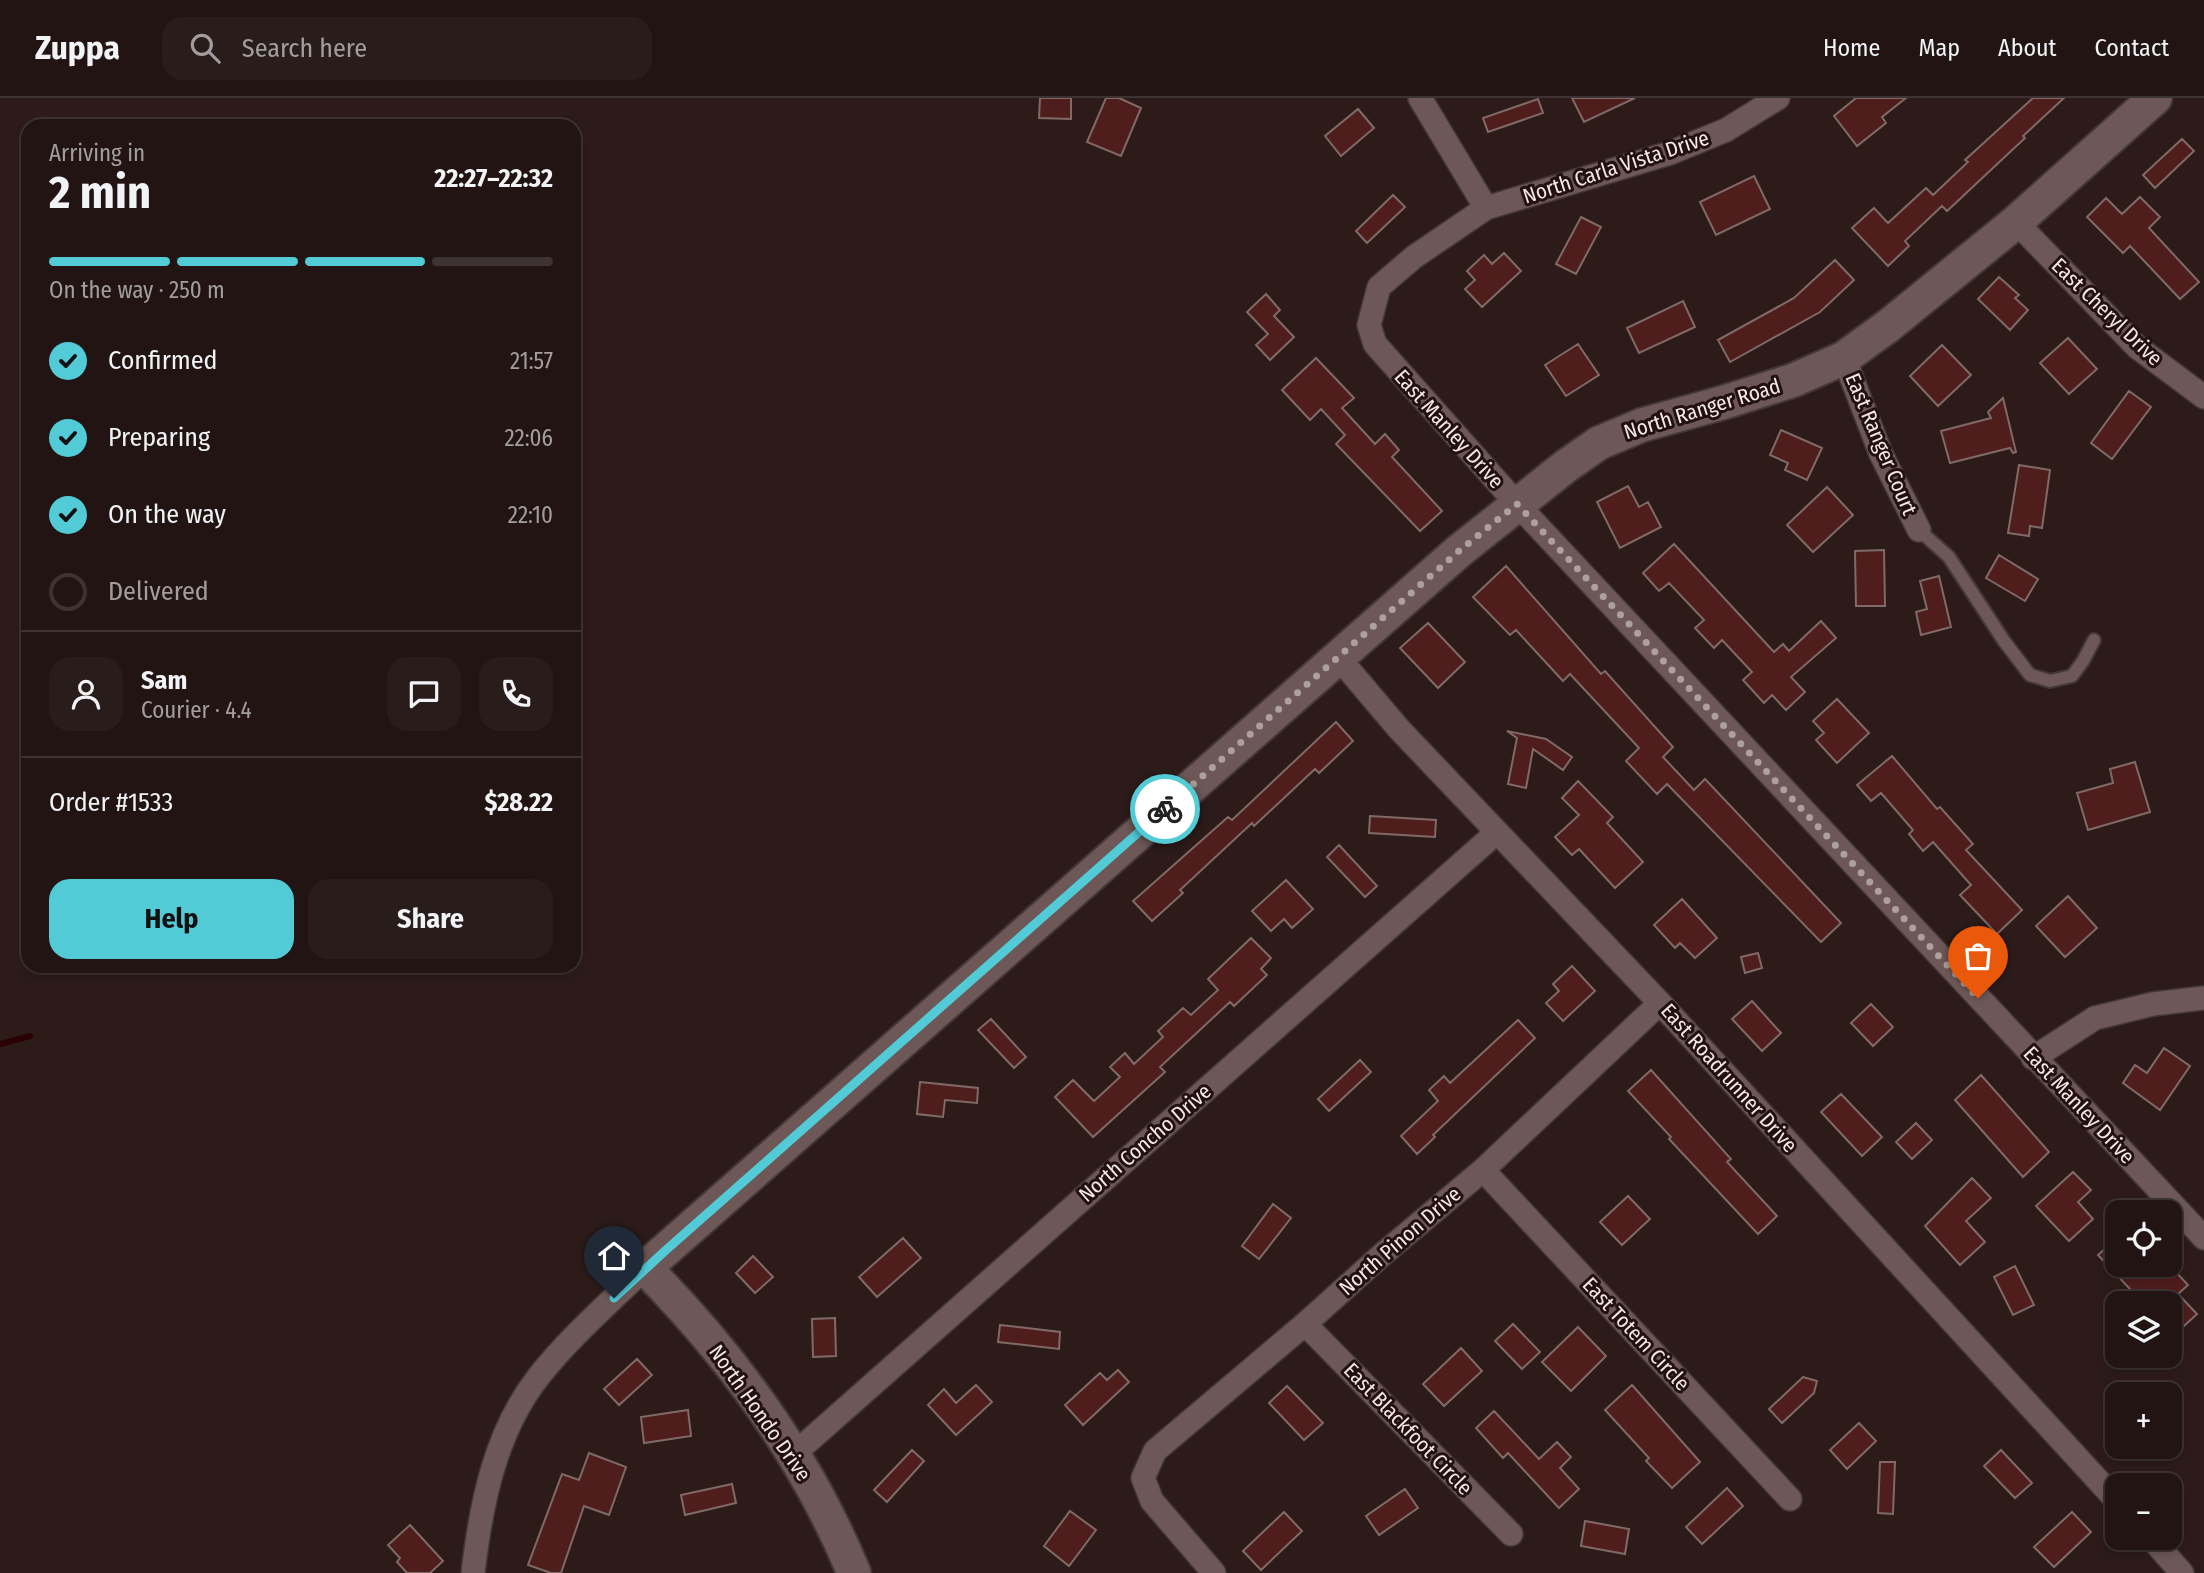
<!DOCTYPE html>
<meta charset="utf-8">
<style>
:root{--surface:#211413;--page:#291d1c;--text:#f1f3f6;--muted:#a29ea0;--line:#3e3333;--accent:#52cbd7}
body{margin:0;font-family:"Fira Sans Condensed",sans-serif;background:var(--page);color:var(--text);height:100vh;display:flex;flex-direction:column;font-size:26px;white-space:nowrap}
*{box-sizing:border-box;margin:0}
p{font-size:23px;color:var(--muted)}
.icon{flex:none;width:38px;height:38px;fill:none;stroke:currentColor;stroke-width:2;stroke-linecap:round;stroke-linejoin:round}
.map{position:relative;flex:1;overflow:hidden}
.drawer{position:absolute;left:21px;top:21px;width:560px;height:854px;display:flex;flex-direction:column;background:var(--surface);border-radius:21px;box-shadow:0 4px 10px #0003,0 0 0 2px var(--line)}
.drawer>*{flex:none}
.controls{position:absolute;left:2105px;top:1102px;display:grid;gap:14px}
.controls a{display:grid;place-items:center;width:77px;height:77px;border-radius:14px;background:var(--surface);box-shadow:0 4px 10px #0003,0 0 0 2px var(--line);font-size:35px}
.pin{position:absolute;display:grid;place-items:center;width:60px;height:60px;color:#fff;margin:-72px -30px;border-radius:50% 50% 50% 0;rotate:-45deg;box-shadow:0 0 7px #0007}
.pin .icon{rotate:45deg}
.courier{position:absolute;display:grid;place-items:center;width:70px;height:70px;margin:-35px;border:5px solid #52cbd7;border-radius:50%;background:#fff;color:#222;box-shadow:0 2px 9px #0007}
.overview em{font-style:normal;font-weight:700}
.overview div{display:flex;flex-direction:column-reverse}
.overview{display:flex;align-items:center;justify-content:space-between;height:119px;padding:0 28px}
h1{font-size:46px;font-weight:700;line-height:52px}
.bar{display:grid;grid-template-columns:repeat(4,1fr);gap:10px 7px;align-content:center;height:84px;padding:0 28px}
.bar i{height:9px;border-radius:5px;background:var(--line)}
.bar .selected{background:var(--accent)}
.bar p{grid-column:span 4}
.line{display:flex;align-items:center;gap:18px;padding:0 28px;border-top:2px solid var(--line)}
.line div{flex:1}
.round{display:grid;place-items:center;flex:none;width:74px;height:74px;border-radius:21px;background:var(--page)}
ol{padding:0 28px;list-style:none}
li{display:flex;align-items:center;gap:21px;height:77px}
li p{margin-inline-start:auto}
li .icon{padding:7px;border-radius:50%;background:var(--accent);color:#111;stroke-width:4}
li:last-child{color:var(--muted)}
li i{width:38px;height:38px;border:4px solid var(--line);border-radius:50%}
.action{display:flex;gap:14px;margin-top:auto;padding:14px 28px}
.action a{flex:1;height:80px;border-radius:21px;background:var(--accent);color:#111;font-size:28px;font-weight:700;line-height:80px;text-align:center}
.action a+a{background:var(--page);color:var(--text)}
header{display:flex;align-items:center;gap:42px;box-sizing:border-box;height:98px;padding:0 35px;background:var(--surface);border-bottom:2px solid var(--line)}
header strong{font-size:33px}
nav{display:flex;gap:38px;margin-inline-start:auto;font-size:24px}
.search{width:490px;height:63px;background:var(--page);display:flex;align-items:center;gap:18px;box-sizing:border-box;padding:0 24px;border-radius:21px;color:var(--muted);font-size:26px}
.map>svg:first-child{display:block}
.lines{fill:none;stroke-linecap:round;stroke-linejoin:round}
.stream{stroke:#2b0002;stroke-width:6}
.building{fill:#4f1d1c;stroke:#7f6a68;stroke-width:2}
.lane-casing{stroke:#443736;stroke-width:16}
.street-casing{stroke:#443736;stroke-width:26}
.secondary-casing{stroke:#443736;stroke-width:37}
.lane{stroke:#6d5857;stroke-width:12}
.street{stroke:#6d5857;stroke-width:23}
.secondary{stroke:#6d5857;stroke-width:33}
.done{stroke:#aea09e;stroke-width:7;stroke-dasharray:0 12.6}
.route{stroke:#52cbd7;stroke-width:9}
.labels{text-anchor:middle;stroke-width:6;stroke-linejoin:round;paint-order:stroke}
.street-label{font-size:21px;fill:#f4e8e6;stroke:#221110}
</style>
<header>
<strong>Zuppa</strong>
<div class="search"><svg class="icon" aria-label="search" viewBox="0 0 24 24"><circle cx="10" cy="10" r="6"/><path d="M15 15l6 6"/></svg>Search here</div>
<nav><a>Home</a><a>Map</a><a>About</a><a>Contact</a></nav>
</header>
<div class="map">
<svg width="2204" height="1475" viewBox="0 0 2204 1475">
<rect width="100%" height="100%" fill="#2c1b19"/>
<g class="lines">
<path class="stream" d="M0,946L30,938"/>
</g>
<path class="building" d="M1040,0H1071V21L1039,20Z
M1106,0H1119L1141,10L1121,58L1087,44Z
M1572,0H1635L1584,24Z
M1856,0H1906L1882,19L1886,25L1857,48L1834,18Z
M2033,0H2064L2023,38L2025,40L1947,113L1942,108L1905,143L1909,148L1888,168L1852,130L1874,110L1888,125L1926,90L1933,97L1968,64L1965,62Z
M1538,1L1543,15L1488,34L1483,20Z
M1358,11L1374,30L1341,58L1325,38Z
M2182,41L2194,53L2155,90L2143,77Z
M1754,78L1770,111L1716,137L1700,104Z
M1393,97L1405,109L1367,145L1356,133Z
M2140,99L2160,119L2149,130L2199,184L2180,201L2130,148L2123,155L2087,119L2106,100L2122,116Z
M1581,119L1601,129L1576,176L1556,166Z
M1504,155L1521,173L1482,209L1465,191L1475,182L1467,173L1484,157L1492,166Z
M1835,162L1854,182L1820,214L1730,264L1718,242L1794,200Z
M1999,179L2019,197L2015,200L2028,212L2010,232L1978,201Z
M1266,196L1280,212L1274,218L1294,239L1270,262L1256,247L1268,236L1247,214Z
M1683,203L1695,229L1639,255L1627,230Z
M2068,240L2097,271L2069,296L2040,265Z
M1578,246L1599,277L1566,298L1545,267Z
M1942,247L1971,277L1938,308L1910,278Z
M1316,260L1354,300L1342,310L1375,346L1385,336L1399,352L1392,359L1442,413L1420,433L1336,346L1345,337L1321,311L1310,322L1282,292Z
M2129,293L2151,309L2112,361L2091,345Z
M2003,300L2016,354L2013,355L2010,350L1950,365L1941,333L1991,320L1988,314Z
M1781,332L1822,350L1807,382L1785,372L1788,365L1770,357Z
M2019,367L2050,372L2042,430L2030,428L2029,438L2008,435Z
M1628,388L1639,409L1648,404L1661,429L1620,450L1597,404Z
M1827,389L1853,417L1813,454L1787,427Z
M1674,446L1774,554L1783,546L1789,553L1821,523L1836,540L1791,579L1805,594L1786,612L1772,597L1764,605L1743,582L1752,574L1722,542L1714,550L1695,530L1704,522L1669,485L1659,493L1643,475Z
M1884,452L1885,508H1856L1855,453Z
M1999,457L2038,481L2025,503L1986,480Z
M1506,468L1601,576L1605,573L1673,649L1663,659L1694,692L1705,681L1841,825L1821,844L1667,686L1657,696L1626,663L1639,650L1570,576L1563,583L1516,532L1510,537L1473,499Z
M1939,478L1951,529L1921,537L1916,514L1927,511L1920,483Z
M1428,525L1465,564L1438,590L1400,550Z
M1837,601L1869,635L1837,665L1816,642L1824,635L1813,623Z
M1336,624L1353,643L1319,675L1315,671L1254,728L1252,725L1180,792L1183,795L1152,823L1133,803L1228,719L1232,722Z
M1507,633L1546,641L1572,659L1563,672L1533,651L1526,690L1508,686L1517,640Z
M1892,658L1937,711L1940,709L1973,746L1966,752L2022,812L1997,836L1960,797L1971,787L1933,744L1923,753L1909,736L1913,732L1881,695L1871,703L1857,687Z
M2135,664L2150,714L2088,732L2077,695L2113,685L2110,671Z
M1578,683L1613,719L1607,725L1643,764L1615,790L1579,751L1572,757L1555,739L1579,717L1562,700Z
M1370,718L1436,722L1435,739L1369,735Z
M1339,747L1377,788L1365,799L1327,759Z
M1286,782L1313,811L1292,830L1284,821L1271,833L1252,813Z
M2068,798L2097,830L2065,859L2036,828Z
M1682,801L1717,840L1695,860L1680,845L1675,850L1654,827Z
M1251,840L1271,860L1261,871L1267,877L1234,908L1230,904L1160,969L1165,974L1093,1039L1055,999L1073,982L1094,1003L1120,979L1110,969L1125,955L1134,966L1163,939L1158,933L1183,910L1191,917L1218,892L1208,881Z
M1758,855L1762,870L1745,875L1741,859Z
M1572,868L1595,893L1563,923L1546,905L1559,893L1553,886Z
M1752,903L1781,935L1762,953L1732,921Z
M1871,906L1893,929L1873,948L1851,925Z
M991,921L1026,959L1014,970L978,932Z
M1518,922L1535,940L1433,1037L1435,1039L1417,1056L1401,1038L1438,1003L1429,992L1444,978L1450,985Z
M2164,950L2190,968L2160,1012L2123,985L2135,967L2147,975Z
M1360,962L1371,974L1329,1013L1318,1001Z
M1651,972L1731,1061L1727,1064L1777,1118L1758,1136L1669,1041L1671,1039L1628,993Z
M1981,977L2049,1054L2023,1079L1955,1002Z
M920,984L978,990L977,1005L945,1002L943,1019L917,1016Z
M1841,996L1882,1039L1862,1058L1821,1014Z
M1916,1025L1932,1042L1912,1061L1896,1044Z
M2073,1074L2091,1092L2078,1104L2093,1121L2069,1143L2036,1108Z
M1972,1080L1991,1100L1966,1123L1985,1144L1960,1167L1925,1128Z
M1628,1098L1650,1121L1622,1147L1600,1124Z
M1273,1106L1291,1120L1259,1161L1242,1148Z
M2118,1139V1167H2157L2168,1178L2174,1172L2188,1187L2178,1196L2197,1216L2170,1241V1206H2144L2098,1157Z
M903,1140L921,1160L877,1199L859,1179Z
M753,1158L773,1179L755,1195L736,1175Z
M2015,1168L2034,1207L2013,1217L1994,1179Z
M835,1220L836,1258L813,1259L812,1221Z
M1513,1226L1540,1254L1522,1271L1495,1243Z
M1000,1227L1060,1234L1059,1251L998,1244Z
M1578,1229L1606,1258L1571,1293L1542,1264Z
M1461,1250L1482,1273L1444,1308L1423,1286Z
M637,1261L652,1277L619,1307L604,1291Z
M1118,1272L1129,1284L1083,1327L1065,1307L1100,1275L1107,1282Z
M1803,1279L1817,1283L1814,1295L1782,1325L1769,1311Z
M976,1287L992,1304L956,1337L928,1307L944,1291L956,1305Z
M1632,1287L1700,1364L1672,1390L1646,1363L1649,1360L1605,1312Z
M1287,1288L1323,1325L1304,1342L1269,1305Z
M688,1312L691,1338L644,1345L641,1319Z
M1494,1313L1539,1361L1557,1344L1571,1359L1560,1370L1579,1391L1559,1410L1508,1355L1503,1360L1476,1330Z
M1859,1325L1876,1343L1847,1371L1830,1352Z
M912,1352L924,1363L887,1404L874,1392Z
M2001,1352L2032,1385L2015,1400L1984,1368Z
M589,1355L626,1369L609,1417L584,1408L561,1475H551L528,1467L562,1376L579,1382Z
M1880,1364H1895L1893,1416L1878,1415Z
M732,1386L736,1405L685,1417L681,1397Z
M1727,1390L1743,1408L1702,1446L1686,1429Z
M1405,1391L1418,1410L1379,1437L1366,1418Z
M1070,1413L1096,1432L1069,1468L1044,1448Z
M1284,1414L1302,1433L1261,1472L1243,1453Z
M2072,1414L2091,1434L2054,1469L2034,1449Z
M1585,1423L1629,1431L1625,1456L1581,1448Z
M410,1427L443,1463L430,1475H407L397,1464L400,1460L388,1447Z"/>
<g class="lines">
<defs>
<path id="lane" d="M1919,432L1949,459L2004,543L2030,577L2050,583L2072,578L2083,563L2094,542"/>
<path id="street" d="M1420,0L1486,110
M1778,0L1726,32L1670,55L1486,110L1414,159L1379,189L1369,227L1375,246L1517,406L2204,1140
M2016,124L2137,249L2204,299
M1844,260L1881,356L1919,432
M1338,559L1399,631L1660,905L2118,1404
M2033,960L2095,920L2153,906L2204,900
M1483,1072L1790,1401
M1305,1226L1511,1436
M794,1356L1496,735
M2151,1440L2182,1475
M473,1475C481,1406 495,1334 539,1278C570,1239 609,1205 645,1170
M1214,1475L1152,1403L1143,1380L1155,1353L1305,1226L1383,1156L1483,1072L1660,905"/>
<path id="secondary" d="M854,1475C807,1361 732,1258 645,1170L1459,453L1566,368L1599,345L1642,327L1725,304L1794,282L1844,260L1888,228L2016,124L2155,0"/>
</defs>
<use href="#lane" class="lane-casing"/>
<use href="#street" class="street-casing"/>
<use href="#secondary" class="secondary-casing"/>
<use href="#lane" class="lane"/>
<use href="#street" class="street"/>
<use href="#secondary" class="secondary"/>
</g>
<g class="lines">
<path class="done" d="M1165,711L1459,453L1517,406L1978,900"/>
<path class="route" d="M614,1200L666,1152L1165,711"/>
</g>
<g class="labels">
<g class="street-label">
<text transform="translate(1616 69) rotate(-18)" y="7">North Carla Vista Drive</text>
<text transform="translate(2107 214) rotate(44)" y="7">East Cheryl Drive</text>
<text transform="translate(1702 311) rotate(-17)" y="7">North Ranger Road</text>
<text transform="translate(1449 331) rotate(48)" y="7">East Manley Drive</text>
<text transform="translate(1881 346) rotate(67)" y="7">East Ranger Court</text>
<text transform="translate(1729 980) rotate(48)" y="7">East Roadrunner Drive</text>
<text transform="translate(2079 1007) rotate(47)" y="7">East Manley Drive</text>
<text transform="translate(1145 1045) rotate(-41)" y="7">North Concho Drive</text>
<text transform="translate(1400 1143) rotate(-41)" y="7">North Pinon Drive</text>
<text transform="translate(1636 1236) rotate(47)" y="7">East Totem Circle</text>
<text transform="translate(760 1315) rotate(55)" y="7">North Hondo Drive</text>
<text transform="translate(1408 1331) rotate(46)" y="7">East Blackfoot Circle</text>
</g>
</g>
</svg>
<div class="controls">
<a><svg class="icon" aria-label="locate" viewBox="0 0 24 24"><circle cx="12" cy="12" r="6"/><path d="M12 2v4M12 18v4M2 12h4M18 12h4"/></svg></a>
<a><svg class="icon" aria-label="layers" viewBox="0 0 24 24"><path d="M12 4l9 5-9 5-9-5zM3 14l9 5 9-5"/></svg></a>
<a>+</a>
<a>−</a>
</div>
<div class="pin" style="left:1978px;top:900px;background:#ea580c"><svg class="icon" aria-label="bag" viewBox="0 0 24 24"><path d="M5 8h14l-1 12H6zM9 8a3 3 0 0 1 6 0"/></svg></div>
<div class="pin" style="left:614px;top:1200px;background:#1f2937"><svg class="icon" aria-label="home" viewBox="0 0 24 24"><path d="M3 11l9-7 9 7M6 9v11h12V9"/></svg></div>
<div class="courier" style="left:1165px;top:711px"><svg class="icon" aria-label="bike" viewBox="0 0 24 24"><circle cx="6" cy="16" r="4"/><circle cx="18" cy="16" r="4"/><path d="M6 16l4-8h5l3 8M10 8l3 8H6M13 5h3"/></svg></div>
<section class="drawer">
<div class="overview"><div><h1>2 min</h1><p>Arriving in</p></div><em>22:27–22:32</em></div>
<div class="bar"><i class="selected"></i><i class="selected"></i><i class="selected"></i><i></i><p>On the way · 250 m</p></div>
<ol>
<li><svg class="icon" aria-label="check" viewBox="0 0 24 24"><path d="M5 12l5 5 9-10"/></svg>Confirmed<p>21:57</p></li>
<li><svg class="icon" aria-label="check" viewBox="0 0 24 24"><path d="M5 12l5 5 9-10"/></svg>Preparing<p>22:06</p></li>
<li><svg class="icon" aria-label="check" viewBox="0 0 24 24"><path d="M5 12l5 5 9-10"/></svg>On the way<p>22:10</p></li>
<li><i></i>Delivered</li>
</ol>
<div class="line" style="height:126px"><a class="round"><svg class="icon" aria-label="person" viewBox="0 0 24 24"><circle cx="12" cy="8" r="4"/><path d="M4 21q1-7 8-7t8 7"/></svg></a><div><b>Sam</b><p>Courier · 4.4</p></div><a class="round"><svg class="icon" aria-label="chat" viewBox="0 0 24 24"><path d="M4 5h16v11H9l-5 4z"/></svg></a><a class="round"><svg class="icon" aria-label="phone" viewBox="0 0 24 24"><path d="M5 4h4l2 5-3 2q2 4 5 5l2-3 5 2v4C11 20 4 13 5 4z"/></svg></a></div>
<div class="line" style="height:91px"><div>Order #1533</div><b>$28.22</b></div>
<div class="action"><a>Help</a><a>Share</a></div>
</section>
</div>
